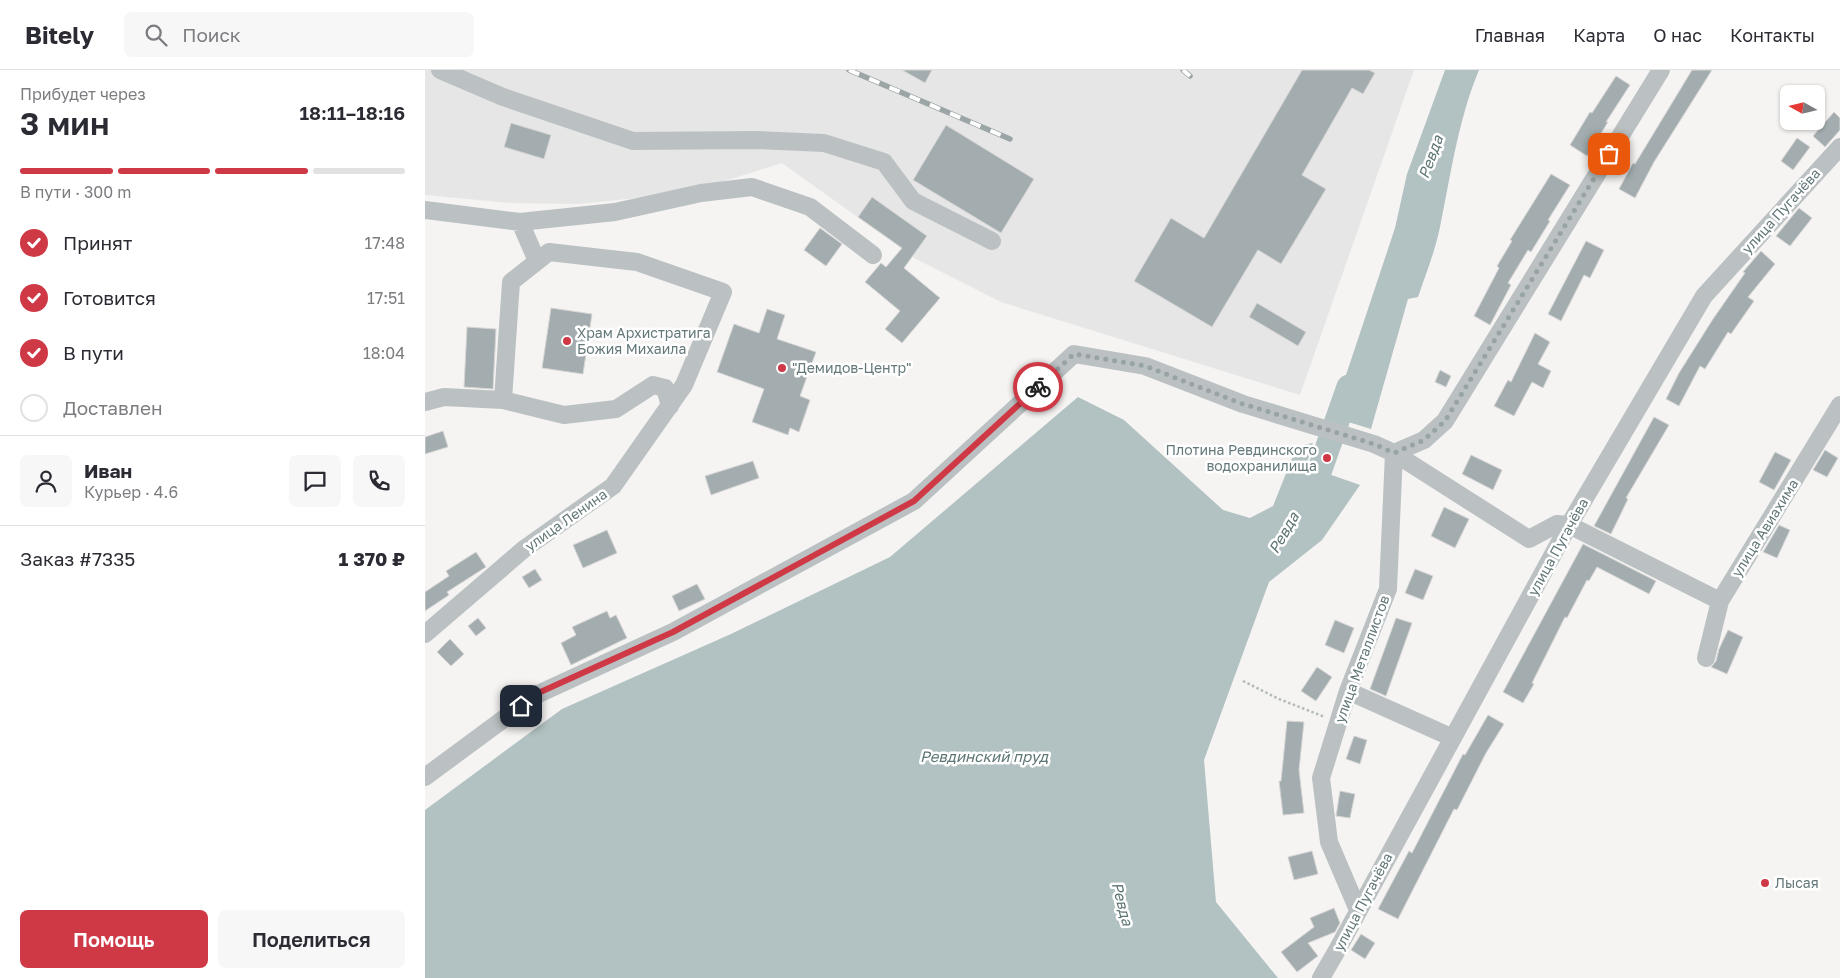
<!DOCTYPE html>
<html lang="ru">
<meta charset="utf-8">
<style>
:root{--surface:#fff;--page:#f7f7f7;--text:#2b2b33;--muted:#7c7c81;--line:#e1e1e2;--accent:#cf3945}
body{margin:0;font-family:"Golos Text",sans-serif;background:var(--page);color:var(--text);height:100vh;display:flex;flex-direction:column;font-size:19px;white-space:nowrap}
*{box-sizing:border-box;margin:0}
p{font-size:16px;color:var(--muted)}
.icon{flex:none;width:28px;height:28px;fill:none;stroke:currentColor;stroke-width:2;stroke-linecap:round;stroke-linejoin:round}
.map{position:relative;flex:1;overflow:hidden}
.details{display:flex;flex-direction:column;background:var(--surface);width:425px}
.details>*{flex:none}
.needle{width:32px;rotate:278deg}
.buttons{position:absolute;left:1355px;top:15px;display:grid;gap:10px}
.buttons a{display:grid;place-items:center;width:45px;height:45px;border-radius:8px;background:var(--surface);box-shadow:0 1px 4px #0004;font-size:25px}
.pin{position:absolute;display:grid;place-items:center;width:42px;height:42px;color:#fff;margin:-21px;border-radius:10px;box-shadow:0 2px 8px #0006}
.courier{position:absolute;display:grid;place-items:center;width:50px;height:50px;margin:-25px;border:4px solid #cf3945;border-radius:50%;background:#fff;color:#222;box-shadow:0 1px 6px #0007}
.summary em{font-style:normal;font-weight:600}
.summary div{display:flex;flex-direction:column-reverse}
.summary{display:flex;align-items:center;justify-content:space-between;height:85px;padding:0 20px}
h1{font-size:32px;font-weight:600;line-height:38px}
.bar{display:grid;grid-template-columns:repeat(4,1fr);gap:8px 5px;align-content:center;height:60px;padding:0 20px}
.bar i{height:6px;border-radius:4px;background:var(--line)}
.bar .selected{background:var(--accent)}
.bar p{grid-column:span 4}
.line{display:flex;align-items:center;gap:12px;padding:0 20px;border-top:1px solid var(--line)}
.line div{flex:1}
.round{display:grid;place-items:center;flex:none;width:52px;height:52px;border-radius:8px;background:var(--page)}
ol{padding:0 20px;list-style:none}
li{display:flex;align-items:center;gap:15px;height:55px}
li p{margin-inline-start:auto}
li .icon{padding:5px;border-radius:50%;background:var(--accent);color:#fff;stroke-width:4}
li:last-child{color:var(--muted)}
li i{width:28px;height:28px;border:2px solid var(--line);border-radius:50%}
.action{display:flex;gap:10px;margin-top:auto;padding:10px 20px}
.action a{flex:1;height:58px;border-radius:8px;background:var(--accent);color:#fff;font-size:20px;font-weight:600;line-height:58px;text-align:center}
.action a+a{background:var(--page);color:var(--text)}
header{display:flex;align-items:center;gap:30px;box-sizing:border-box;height:70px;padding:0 25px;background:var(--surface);border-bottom:1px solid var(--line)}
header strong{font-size:24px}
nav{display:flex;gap:28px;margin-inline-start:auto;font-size:18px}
.search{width:350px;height:45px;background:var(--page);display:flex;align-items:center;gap:12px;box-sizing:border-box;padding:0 18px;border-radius:8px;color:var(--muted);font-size:19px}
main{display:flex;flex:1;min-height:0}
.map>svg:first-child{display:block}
.built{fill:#e6e6e6}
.water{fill:#b2c1c1}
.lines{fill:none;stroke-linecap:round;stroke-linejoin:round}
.river{stroke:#b2c1c1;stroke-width:25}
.building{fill:#a3adaf;stroke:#d7d6d5}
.path{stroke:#b5baba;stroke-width:2.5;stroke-dasharray:2.5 2.5;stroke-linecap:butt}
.minor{stroke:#bbc1c2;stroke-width:18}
.rail-casing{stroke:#9ba5a6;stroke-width:5.5}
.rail{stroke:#fff;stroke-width:4;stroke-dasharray:11;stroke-linecap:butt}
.done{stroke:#97a3a4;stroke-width:5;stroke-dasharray:0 9}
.route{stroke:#cf3945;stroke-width:6}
.poi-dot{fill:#cf3945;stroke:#fff;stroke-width:2}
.labels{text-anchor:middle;stroke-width:5;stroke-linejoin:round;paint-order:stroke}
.street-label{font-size:14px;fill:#64787a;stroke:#fff}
.poi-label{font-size:14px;fill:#64787a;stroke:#fff;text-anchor:start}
.water-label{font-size:15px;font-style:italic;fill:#5e7675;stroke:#fff}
</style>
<header>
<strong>Bitely</strong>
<div class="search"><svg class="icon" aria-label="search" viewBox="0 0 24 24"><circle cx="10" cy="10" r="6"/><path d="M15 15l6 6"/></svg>Поиск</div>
<nav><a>Главная</a><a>Карта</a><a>О нас</a><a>Контакты</a></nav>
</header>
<main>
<section class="details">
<div class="summary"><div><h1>3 мин</h1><p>Прибудет через</p></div><em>18:11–18:16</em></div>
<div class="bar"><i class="selected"></i><i class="selected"></i><i class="selected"></i><i></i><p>В пути · 300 m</p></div>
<ol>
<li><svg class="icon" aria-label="check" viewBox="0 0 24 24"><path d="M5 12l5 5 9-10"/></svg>Принят<p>17:48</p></li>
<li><svg class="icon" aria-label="check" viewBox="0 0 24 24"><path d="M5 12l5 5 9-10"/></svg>Готовится<p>17:51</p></li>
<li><svg class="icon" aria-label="check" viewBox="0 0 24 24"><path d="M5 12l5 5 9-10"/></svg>В пути<p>18:04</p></li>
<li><i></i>Доставлен</li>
</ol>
<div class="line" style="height:90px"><a class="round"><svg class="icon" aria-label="person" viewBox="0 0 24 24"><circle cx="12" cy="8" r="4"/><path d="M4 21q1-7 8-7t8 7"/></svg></a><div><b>Иван</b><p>Курьер · 4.6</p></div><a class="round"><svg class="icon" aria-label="chat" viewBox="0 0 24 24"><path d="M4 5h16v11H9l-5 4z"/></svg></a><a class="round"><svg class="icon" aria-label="phone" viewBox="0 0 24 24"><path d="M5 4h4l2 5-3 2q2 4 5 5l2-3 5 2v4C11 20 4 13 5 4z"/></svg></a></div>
<div class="line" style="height:65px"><div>Заказ #7335</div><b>1 370 ₽</b></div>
<div class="action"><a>Помощь</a><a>Поделиться</a></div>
</section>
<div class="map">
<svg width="1415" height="908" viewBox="0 0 1415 908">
<rect width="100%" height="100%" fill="#f5f4f2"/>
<path class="built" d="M0,0H989L875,325L576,232L491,189L357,93L261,123L153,134L85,133L0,125Z"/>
<path class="water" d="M1020,0H1054C1033,50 1026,104 1015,157C1010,181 1001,204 993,227L983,229L946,359L907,347L970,158L982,104Z
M653,327L699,350L798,440L825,448L848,436L872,376L888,373L881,396L935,415L897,470L844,512L779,690L791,832L853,908H0V740L137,639L306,564L465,487Z"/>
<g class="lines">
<path class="river" d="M878,430L894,402L924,317"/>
</g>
<path class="building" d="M477,0H507L500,13Z
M877,0H944L950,3L938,24L927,18L877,105L901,119L856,194L833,180L787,257L709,211L746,148L779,168Z
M1267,0H1287L1229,92L1210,128L1194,119L1208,93L1210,94Z
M1191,6L1205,15L1181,52H1183L1162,86L1145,75L1165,42L1167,43Z
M1409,42L1415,48V60L1400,77L1388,66Z
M86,53L126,65L119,89L79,77Z
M521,55L609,109L576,163L488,110Z
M1372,68L1385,77L1368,100L1356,91Z
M1126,104L1145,115L1123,150L1125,151L1106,182L1103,180L1083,213L1086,215L1065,255L1049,246L1074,198L1072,196L1087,171L1085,170Z
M447,127L502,166L479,198L515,228L477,273L460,259L475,241L440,212L456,193L461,197L477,178L433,147Z
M1374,138L1387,148L1365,176L1351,166Z
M395,158L417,174L401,196L379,180Z
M1161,171L1179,180L1165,208L1159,205L1136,251L1123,244Z
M1336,181L1350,194L1323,227L1329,231L1306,264L1303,262L1280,299L1275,296L1254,336L1241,329L1254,303L1288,249L1320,203L1318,202Z
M832,233L881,262L873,276L824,247Z
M126,238L167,244L158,304L117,298Z
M342,239L360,245L352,269L391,282L375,326L385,330L374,362L365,358L363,365L327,352L339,319L292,302L309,254L334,263Z
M42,257L71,259L68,319L39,317Z
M1110,263L1125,272L1113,294L1126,301L1118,318L1107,312L1089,346L1069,336L1083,310L1086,312Z
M1015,300L1026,306L1021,317L1010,312Z
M1229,347L1244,355L1201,428L1203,429L1186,464L1169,456Z
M18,361L23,377L0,384V367Z
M1400,380L1413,388L1402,407L1388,400Z
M1350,382L1366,390L1349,420L1334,412Z
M1046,385L1077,400L1068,420L1037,404Z
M328,391L334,408L286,425L280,406Z
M1019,437L1044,449L1030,478L1006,466Z
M1354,455L1365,460L1352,488L1338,482Z
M182,460L192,483L158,498L148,475Z
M1158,474L1231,511L1224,524L1172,497L1164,511L1162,510L1142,548L1140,547L1107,613L1109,614L1098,633L1078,622Z
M51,482L61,497L22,522L24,525L0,541V522L24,506L21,501Z
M110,499L117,510L104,518L97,507Z
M990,499L1008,506L998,530L980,523Z
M272,514L280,529L254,541L247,526Z
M182,541L185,548L191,545L202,568L146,595L136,573L151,565L147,557Z
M53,548L61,558L51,566L43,556Z
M971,548L987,553L961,626L945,619Z
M910,550L929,558L919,583L900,575Z
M1303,560L1318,567L1302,604L1286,597L1291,591L1294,579Z
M25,569L39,584L26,596L12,582Z
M892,597L907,607L891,631L876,621Z
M1063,645L1079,654L1061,683L1032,740L1029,739L973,849L953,839L984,781L987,783L1038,684L1040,685Z
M862,651L879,652L874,700L879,743L858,745L854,711H856Z
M929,666L942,670L935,694L921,689Z
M915,721L930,724L925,748L911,746Z
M887,781L893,804L869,810L863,787Z
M909,838L915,853L910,862L883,873L893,886L872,902L856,882L889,857L885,848Z
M936,864L950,873L940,889L926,880Z"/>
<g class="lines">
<path class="path" d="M818,611L854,629L900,647"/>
<path class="minor" d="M15,0L78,27L208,71L331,70L399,73L459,92L488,131L567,171
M0,140L95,152L190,142L276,123L327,117L385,137L448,185
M95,152L112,191
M0,332L19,327L78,330L139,345L191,339L228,315L240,318L245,336
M969,383L999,370L1020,351L1236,0
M0,564L99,479L188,416L259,315L298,222L212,192L124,182L86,212L78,330
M1281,588L1295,531L1415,335
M923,621L1028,668
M0,707L111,625L248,562L489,431L649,284L720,296L818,334L949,374L969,383L1104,469L1132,454L1144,455L1295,531
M933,840L904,772L896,708L923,621L963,519L969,383
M896,908L911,882L1144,455L1279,226L1415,77"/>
<defs>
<path id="rail" d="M424,0L585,69
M758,0L765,6"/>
</defs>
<use href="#rail" class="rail-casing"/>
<use href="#rail" class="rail"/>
</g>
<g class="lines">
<path class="done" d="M613,317L649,284L720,296L818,334L949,374L969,383L999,370L1020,351L1184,84"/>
<path class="route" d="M96,636L111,624L248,562L489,431L613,317"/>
</g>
<g class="poi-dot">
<circle cx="142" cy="271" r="5"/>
<circle cx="357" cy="298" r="5"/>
<circle cx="902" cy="388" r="5"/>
<circle cx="1340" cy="813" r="5"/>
</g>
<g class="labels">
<g class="street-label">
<text transform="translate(1356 141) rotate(-48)" y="5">улица Пугачёва</text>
<text transform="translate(141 450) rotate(-35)" y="5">улица Ленина</text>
<text transform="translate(1340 458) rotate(-58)" y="5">улица Авиахима</text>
<text transform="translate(1133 477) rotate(-61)" y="5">улица Пугачёва</text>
<text transform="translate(937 589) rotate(-70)" y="5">улица Металлистов</text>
<text transform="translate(938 832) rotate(-62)" y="5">улица Пугачёва</text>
</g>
<g class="poi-label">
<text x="152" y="268">Храм Архистратига<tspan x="152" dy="16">Божия Михаила</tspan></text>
<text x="367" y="303">"Демидов-Центр"</text>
<text x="892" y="385" text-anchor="end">Плотина Ревдинского<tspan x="892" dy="16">водохранилища</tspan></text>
<text x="1350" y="818">Лысая</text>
</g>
<g class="water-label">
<text transform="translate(1006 87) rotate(-70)" y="5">Ревда</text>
<text transform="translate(859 463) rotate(-60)" y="5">Ревда</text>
<text x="559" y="692">Ревдинский пруд</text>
<text transform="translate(697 834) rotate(75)" y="5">Ревда</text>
</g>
</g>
</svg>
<div class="buttons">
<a><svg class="needle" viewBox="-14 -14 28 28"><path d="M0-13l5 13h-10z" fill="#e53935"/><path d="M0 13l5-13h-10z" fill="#7c7c81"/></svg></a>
</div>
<div class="pin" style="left:1184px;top:84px;background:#ea580c"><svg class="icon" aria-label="bag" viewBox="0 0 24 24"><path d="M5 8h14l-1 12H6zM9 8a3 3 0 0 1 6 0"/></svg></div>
<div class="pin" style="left:96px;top:636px;background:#1f2937"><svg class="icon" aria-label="home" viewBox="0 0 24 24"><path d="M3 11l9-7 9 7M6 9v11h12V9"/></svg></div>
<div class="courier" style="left:613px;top:317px"><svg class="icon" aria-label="bike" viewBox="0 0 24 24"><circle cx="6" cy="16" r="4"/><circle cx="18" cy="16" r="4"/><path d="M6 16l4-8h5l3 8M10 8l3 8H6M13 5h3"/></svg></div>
</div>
</main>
